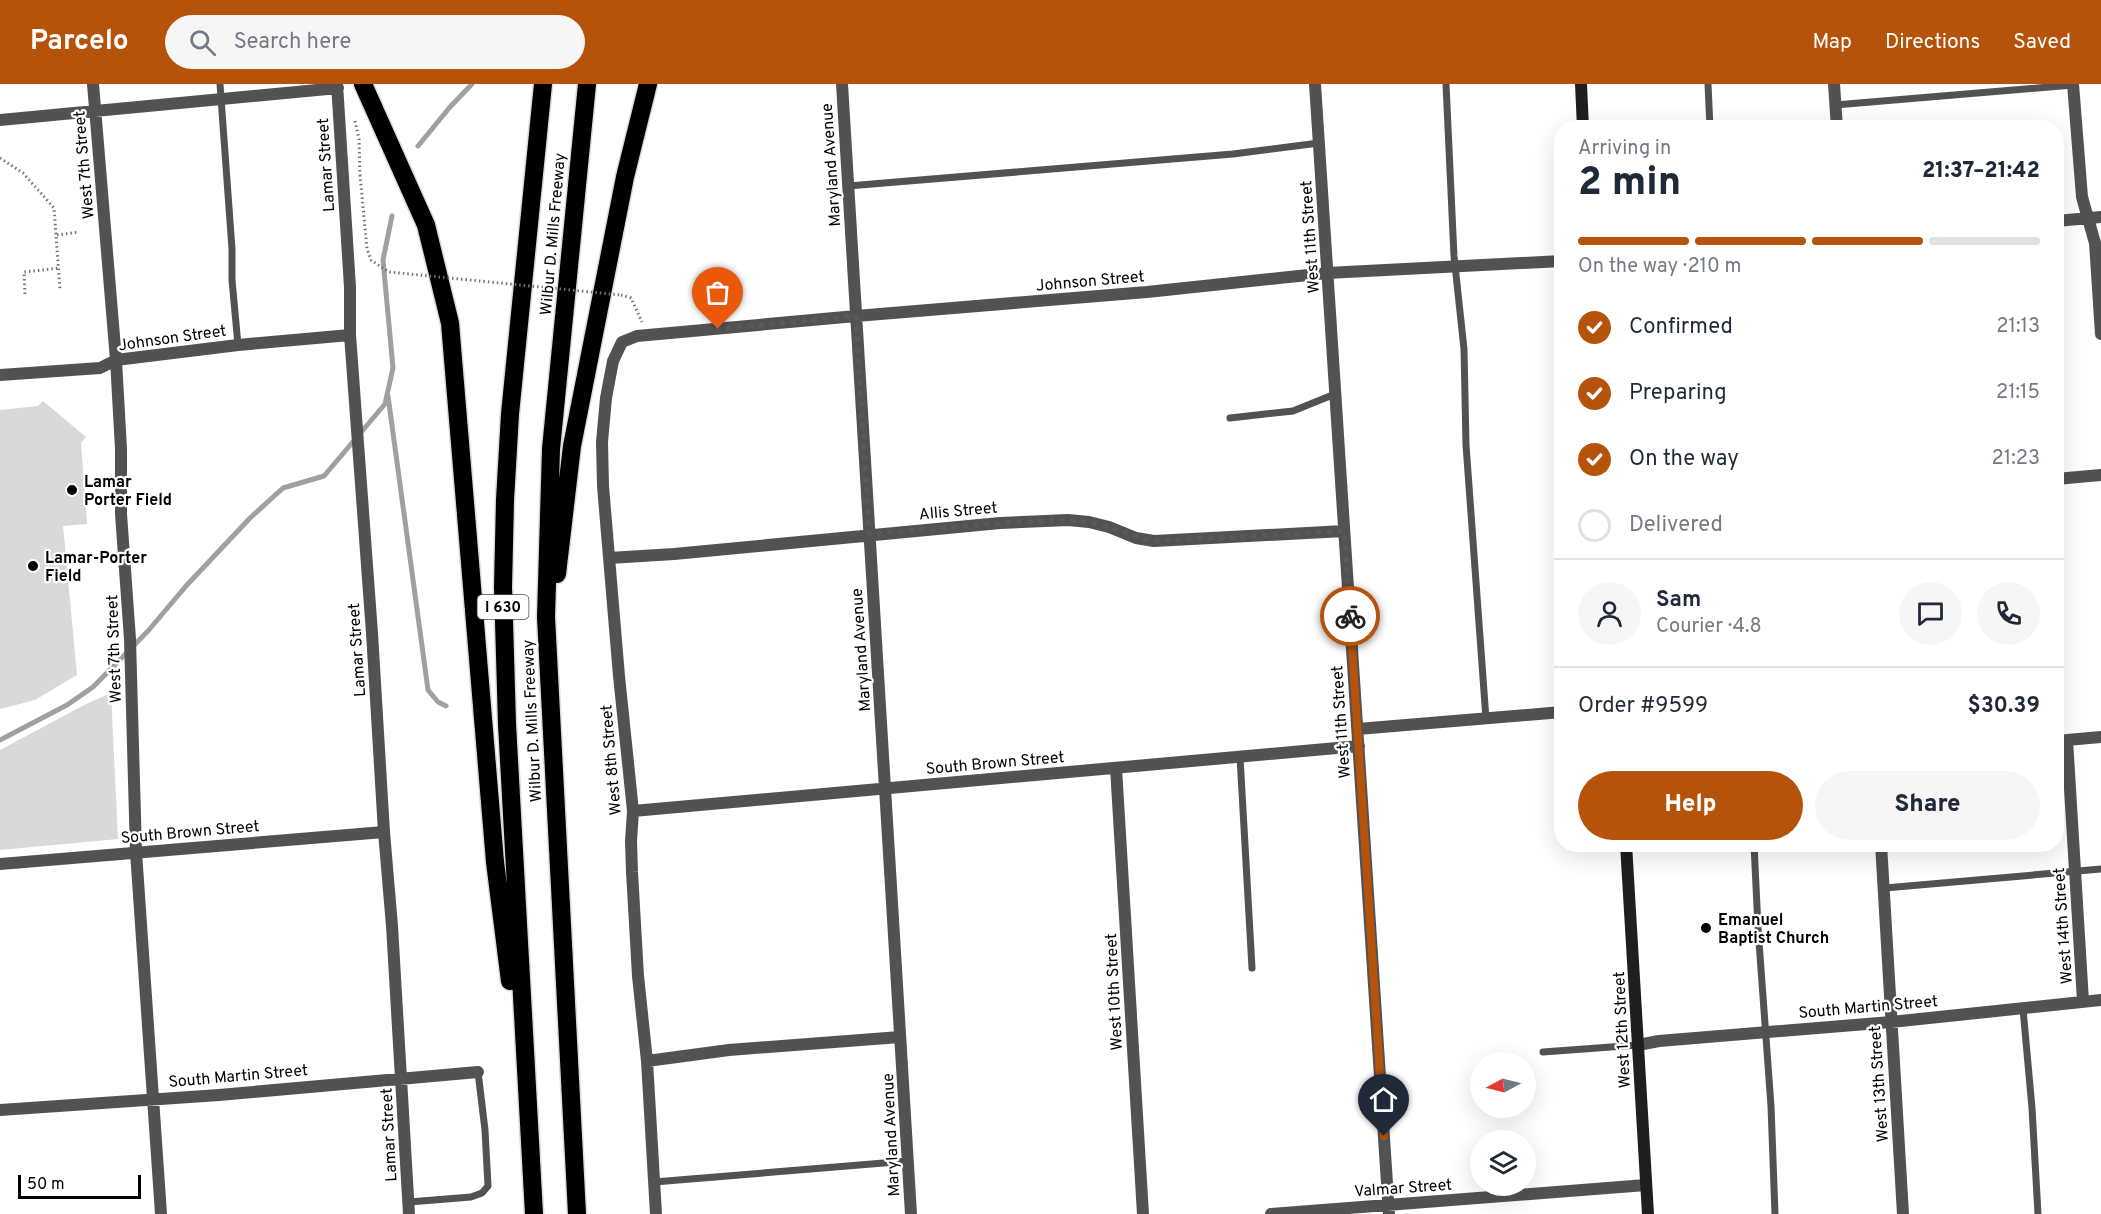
<!DOCTYPE html>
<meta charset="utf-8">
<style>
:root{--surface:#fff;--page:#f6f6f7;--text:#1f2937;--muted:#747a83;--line:#e0e1e3;--accent:#b45309}
body{margin:0;font-family:Overpass,sans-serif;background:var(--page);color:var(--text);height:100vh;display:flex;flex-direction:column;font-size:22px;white-space:nowrap}
*{box-sizing:border-box;margin:0}
p{font-size:20px;color:var(--muted)}
.icon{flex:none;width:33px;height:33px;fill:none;stroke:currentColor;stroke-width:2;stroke-linecap:round;stroke-linejoin:round}
.map{position:relative;flex:1;overflow:hidden}
.drawer{position:absolute;left:1554px;top:36px;width:510px;height:732px;display:flex;flex-direction:column;background:var(--surface);border-radius:24px;box-shadow:0 6px 24px #0002}
.drawer>*{flex:none}
.needle{width:39px;rotate:263deg}
.fabs{position:absolute;left:1470px;top:968px;display:grid;gap:12px}
.fabs a{display:grid;place-items:center;width:66px;height:66px;border-radius:50%;background:var(--surface);box-shadow:0 6px 24px #0002;font-size:30px}
.scale{position:absolute;left:18px;bottom:15px;width:123px;box-sizing:border-box;padding-left:6px;border:3px solid #000;border-top:0;font-size:16px;line-height:21px;white-space:nowrap;color:#000;-webkit-text-stroke:4px #fff;paint-order:stroke}
.pin{position:absolute;display:grid;place-items:center;width:51px;height:51px;color:#fff;margin:-62px -26px;border-radius:50% 50% 50% 0;rotate:-45deg;box-shadow:0 0 6px #0007}
.pin .icon{rotate:45deg}
.courier{position:absolute;display:grid;place-items:center;width:60px;height:60px;margin:-30px;border:4px solid #b45309;border-radius:50%;background:#fff;color:#222;box-shadow:0 2px 8px #0007}
.overview em{font-style:normal;font-weight:800}
.overview div{display:flex;flex-direction:column-reverse}
.overview{display:flex;align-items:center;justify-content:space-between;height:102px;padding:0 24px}
h1{font-size:39px;font-weight:800;line-height:45px}
.bar{display:grid;grid-template-columns:repeat(4,1fr);gap:9px 6px;align-content:center;height:72px;padding:0 24px}
.bar i{height:8px;border-radius:4px;background:var(--line)}
.bar .selected{background:var(--accent)}
.bar p{grid-column:span 4}
.line{display:flex;align-items:center;gap:15px;padding:0 24px;border-top:2px solid var(--line)}
.line div{flex:1}
.round{display:grid;place-items:center;flex:none;width:63px;height:63px;border-radius:32px;background:var(--page)}
ol{padding:0 24px;list-style:none}
li{display:flex;align-items:center;gap:18px;height:66px}
li p{margin-inline-start:auto}
li .icon{padding:6px;border-radius:50%;background:var(--accent);color:#fff;stroke-width:4}
li:last-child{color:var(--muted)}
li i{width:33px;height:33px;border:3px solid var(--line);border-radius:50%}
.primary-button{display:flex;gap:12px;margin-top:auto;padding:12px 24px}
.primary-button a{flex:1;height:69px;border-radius:36px;background:var(--accent);color:#fff;font-size:24px;font-weight:800;line-height:69px;text-align:center}
.primary-button a+a{background:var(--page);color:var(--text)}
header{display:flex;align-items:center;gap:36px;box-sizing:border-box;height:84px;padding:0 30px;background:var(--accent);color:#fff}
header strong{font-size:28px}
nav{display:flex;gap:33px;margin-inline-start:auto;font-size:21px}
.search{width:420px;height:54px;background:var(--page);display:flex;align-items:center;gap:15px;box-sizing:border-box;padding:0 21px;border-radius:33px;color:var(--muted);font-size:22px}
.map>svg:first-child{display:block}
.green{fill:#d9d9d9}
.lines{fill:none;stroke-linecap:round;stroke-linejoin:round}
.stream{stroke:#a0a0a0;stroke-width:5}
.motorway-casing{stroke:#dbdbdb;stroke-width:21}
.path{stroke:#747474;stroke-width:3;stroke-dasharray:1.5 3;stroke-linecap:butt}
.service{stroke:#525252;stroke-width:7}
.minor{stroke:#525252;stroke-width:12}
.secondary{stroke:#1f1f1f;stroke-width:12}
.motorway{stroke:#000;stroke-width:18}
.path-bridge{stroke:#747474;stroke-width:3;stroke-dasharray:1.5 3;stroke-linecap:butt}
.done{stroke:#595959;stroke-width:6;stroke-dasharray:0 10.8}
.route{stroke:#b45309;stroke-width:8}
.poi-dot{fill:#000;stroke:#fff;stroke-width:2}
.labels{text-anchor:middle;stroke-width:4.5;stroke-linejoin:round;paint-order:stroke}
.shield{fill:#fff;stroke:#4c4c4c;stroke-width:1.5}
.shield-label{font-size:15px;font-weight:bold;fill:#000}
.street-label{font-size:16px;fill:#000;stroke:#fff}
.poi-label{font-size:16px;font-weight:bold;fill:#000;stroke:#fff;text-anchor:start}
</style>
<header>
<strong>Parcelo</strong>
<div class="search"><svg class="icon" aria-label="search" viewBox="0 0 24 24"><circle cx="10" cy="10" r="6"/><path d="M15 15l6 6"/></svg>Search here</div>
<nav><a>Map</a><a>Directions</a><a>Saved</a></nav>
</header>
<div class="map">
<svg width="2101" height="1130" viewBox="0 0 2101 1130">
<rect width="100%" height="100%" fill="#fff"/>
<path class="green" d="M43,317L86,353L81,359L87,440L63,442L77,591L35,616L0,625V326L38,322Z
M111,609L118,755L0,766V666L84,621Z"/>
<g class="lines">
<path class="stream" d="M418,62L450,23L472,0
M388,312L428,606L438,618L446,622
M0,656L67,621L93,603L148,547L186,502L250,434L283,404L324,392L385,320L393,284L383,176L392,132"/>
<defs>
<path id="motorway" d="M363,0L426,141L450,239L495,778L510,897
M557,490L572,362L625,93L648,0
M534,1130L507,640L503,503L505,416L510,330L543,0
M577,1130L546,533L551,365L587,0"/>
</defs>
<use href="#motorway" class="motorway-casing"/>
<path class="path" d="M355,37L359,55L360,91
M0,74L23,89L54,124L60,206
M57,151L79,148
M25,210L24,188L59,184
M621,211L631,214L642,238"/>
<path class="service" d="M220,0L232,165V196L238,261
M1446,0L1454,172L1464,265L1466,361L1486,635
M1708,0L1710,44
M1835,21L2073,1
M848,102L1233,70L1319,59
M1230,334L1293,327L1335,310
M1240,673L1252,884
M1754,760L1758,844L1771,1022L1775,1130
M1885,804L2101,785
M2023,925L2032,1024L2038,1130
M1543,968L1638,961
M654,1098L908,1077
M409,1118L471,1113L482,1109L488,1102L485,1046L478,988"/>
<path class="minor" d="M93,0L116,276L121,365V430L130,555L136,768L161,1130
M337,0L350,203V251L372,549L384,748L392,842L409,1130
M842,0L911,1130
M1315,0L1389,1130
M1834,0L1837,44
M2073,0L2082,113L2095,159L2101,250
M0,36L338,4
M2056,137L2101,133
M0,291L100,284L116,276L238,261L350,251
M2056,395L2101,391
M609,474L674,470L1000,439L1068,436L1089,438L1109,443L1136,454L1154,457L1344,447
M1358,645L1562,628
M2067,656L2083,917
M2056,657L2101,653
M1116,684L1143,1130
M633,727L1359,662
M1881,760L1903,1130
M0,780L384,748
M1638,961L1659,957L1891,938L2101,916
M647,977L729,966L900,953
M0,1026L219,1011L478,988
M656,1130L647,977L638,892L632,788L631,757L633,727L619,592L603,402L602,358L606,314L613,277L622,258L637,252L856,232L1147,208L1327,189L1562,177
M1271,1130L1646,1101"/>
<path class="secondary" d="M1581,0L1583,44
M1626,760L1648,1130"/>
<use href="#motorway" class="motorway"/>
<path class="path-bridge" d="M360,91L367,165L371,176L389,188L621,211"/>
</g>
<g class="lines">
<path class="done" d="M718,245L856,232L869,450C922,446 974,440 1027,438C1047,437 1067,435 1087,438C1110,441 1131,453 1154,457L1344,447L1350,532"/>
<path class="route" d="M1350,532L1384,1052"/>
</g>
<g class="poi-dot">
<circle cx="72" cy="406" r="6"/>
<circle cx="33" cy="482" r="6"/>
<circle cx="1706" cy="844" r="6"/>
</g>
<g class="labels">
<rect class="shield" x="477.5" y="511" width="51" height="24" rx="4.5"/>
<g class="shield-label">
<text x="503" y="528">I 630</text>
</g>
<g class="street-label">
<text transform="translate(83 81) rotate(-95)" y="6">West 7th Street</text>
<text transform="translate(325 81) rotate(-94)" y="6">Lamar Street</text>
<text transform="translate(830 81) rotate(-94)" y="6">Maryland Avenue</text>
<text transform="translate(552 150) rotate(-85)" y="6">Wilbur D. Mills Freeway</text>
<text transform="translate(1309 153) rotate(-94)" y="6">West 11th Street</text>
<text transform="translate(1090 196) rotate(-5)" y="6">Johnson Street</text>
<text transform="translate(172 253) rotate(-8)" y="6">Johnson Street</text>
<text transform="translate(958 426) rotate(-5)" y="6">Allis Street</text>
<text transform="translate(113 565) rotate(-92)" y="6">West 7th Street</text>
<text transform="translate(356 566) rotate(-94)" y="6">Lamar Street</text>
<text transform="translate(860 566) rotate(-94)" y="6">Maryland Avenue</text>
<text transform="translate(531 637) rotate(-93)" y="6">Wilbur D. Mills Freeway</text>
<text transform="translate(1340 638) rotate(-94)" y="6">West 11th Street</text>
<text transform="translate(610 676) rotate(-95)" y="6">West 8th Street</text>
<text transform="translate(995 678) rotate(-5)" y="6">South Brown Street</text>
<text transform="translate(190 747) rotate(-5)" y="6">South Brown Street</text>
<text transform="translate(2062 842) rotate(-94)" y="6">West 14th Street</text>
<text transform="translate(1113 908) rotate(-93)" y="6">West 10th Street</text>
<text transform="translate(1868 922) rotate(-5)" y="6">South Martin Street</text>
<text transform="translate(1621 946) rotate(-93)" y="6">West 12th Street</text>
<text transform="translate(238 991) rotate(-5)" y="6">South Martin Street</text>
<text transform="translate(1878 1000) rotate(-94)" y="6">West 13th Street</text>
<text transform="translate(388 1051) rotate(-93)" y="6">Lamar Street</text>
<text transform="translate(890 1051) rotate(-93)" y="6">Maryland Avenue</text>
<text transform="translate(1403 1103) rotate(-4)" y="6">Valmar Street</text>
</g>
<g class="poi-label">
<text x="84" y="403">Lamar<tspan x="84" dy="18">Porter Field</tspan></text>
<text x="45" y="479">Lamar-Porter<tspan x="45" dy="18">Field</tspan></text>
<text x="1718" y="841">Emanuel<tspan x="1718" dy="18">Baptist Church</tspan></text>
</g>
</g>
</svg>
<div class="fabs">
<a><svg class="needle" viewBox="-14 -14 28 28"><path d="M0-13l5 13h-10z" fill="#e53935"/><path d="M0 13l5-13h-10z" fill="#747a83"/></svg></a>
<a><svg class="icon" aria-label="layers" viewBox="0 0 24 24"><path d="M12 4l9 5-9 5-9-5zM3 14l9 5 9-5"/></svg></a>
</div>
<div class="scale">50 m</div>
<div class="pin" style="left:718px;top:245px;background:#ea580c"><svg class="icon" aria-label="bag" viewBox="0 0 24 24"><path d="M5 8h14l-1 12H6zM9 8a3 3 0 0 1 6 0"/></svg></div>
<div class="pin" style="left:1384px;top:1052px;background:#1f2937"><svg class="icon" aria-label="home" viewBox="0 0 24 24"><path d="M3 11l9-7 9 7M6 9v11h12V9"/></svg></div>
<div class="courier" style="left:1350px;top:532px"><svg class="icon" aria-label="bike" viewBox="0 0 24 24"><circle cx="6" cy="16" r="4"/><circle cx="18" cy="16" r="4"/><path d="M6 16l4-8h5l3 8M10 8l3 8H6M13 5h3"/></svg></div>
<section class="drawer">
<div class="overview"><div><h1>2 min</h1><p>Arriving in</p></div><em>21:37–21:42</em></div>
<div class="bar"><i class="selected"></i><i class="selected"></i><i class="selected"></i><i></i><p>On the way · 210 m</p></div>
<ol>
<li><svg class="icon" aria-label="check" viewBox="0 0 24 24"><path d="M5 12l5 5 9-10"/></svg>Confirmed<p>21:13</p></li>
<li><svg class="icon" aria-label="check" viewBox="0 0 24 24"><path d="M5 12l5 5 9-10"/></svg>Preparing<p>21:15</p></li>
<li><svg class="icon" aria-label="check" viewBox="0 0 24 24"><path d="M5 12l5 5 9-10"/></svg>On the way<p>21:23</p></li>
<li><i></i>Delivered</li>
</ol>
<div class="line" style="height:108px"><a class="round"><svg class="icon" aria-label="person" viewBox="0 0 24 24"><circle cx="12" cy="8" r="4"/><path d="M4 21q1-7 8-7t8 7"/></svg></a><div><b>Sam</b><p>Courier · 4.8</p></div><a class="round"><svg class="icon" aria-label="chat" viewBox="0 0 24 24"><path d="M4 5h16v11H9l-5 4z"/></svg></a><a class="round"><svg class="icon" aria-label="phone" viewBox="0 0 24 24"><path d="M5 4h4l2 5-3 2q2 4 5 5l2-3 5 2v4C11 20 4 13 5 4z"/></svg></a></div>
<div class="line" style="height:78px"><div>Order #9599</div><b>$30.39</b></div>
<div class="primary-button"><a>Help</a><a>Share</a></div>
</section>
</div>
